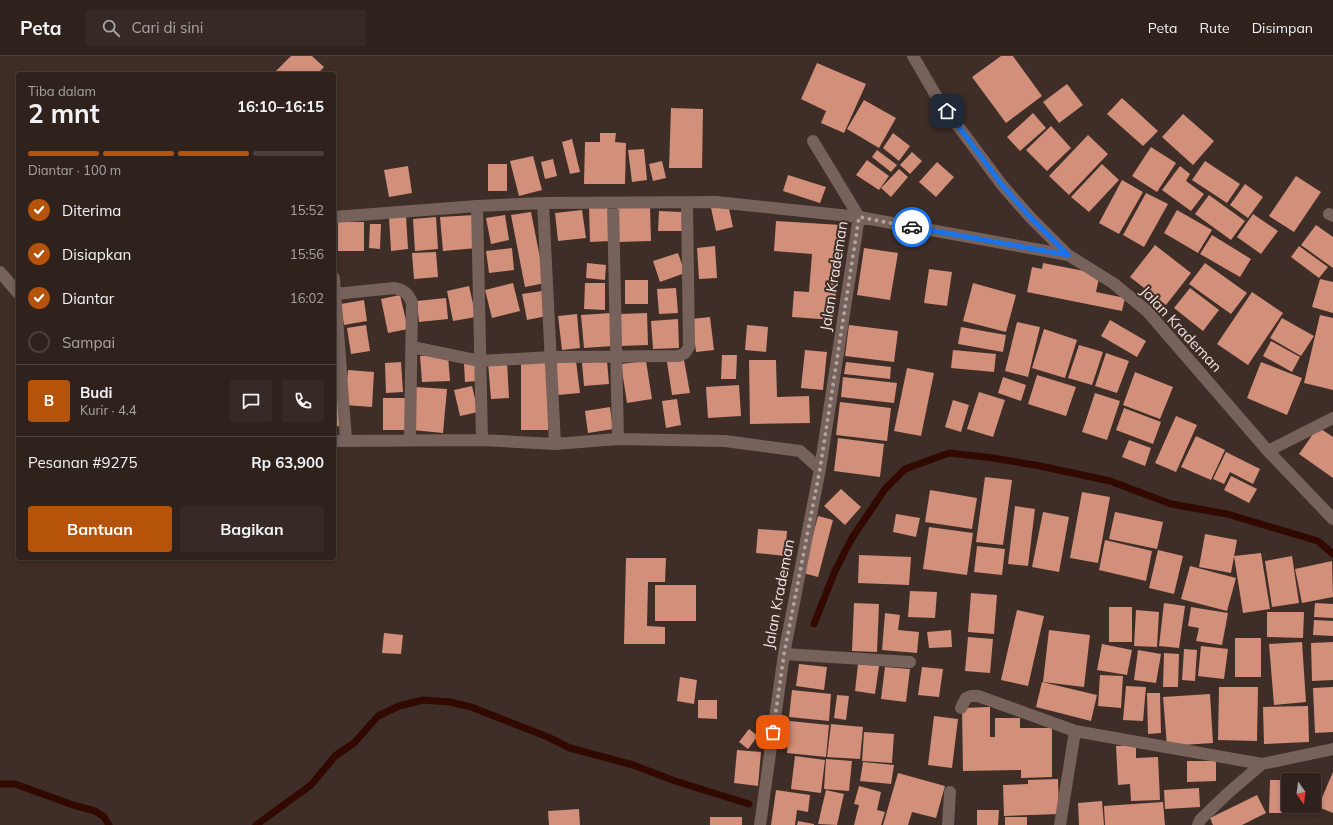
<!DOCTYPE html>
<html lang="id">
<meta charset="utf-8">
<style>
:root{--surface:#2f221d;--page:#372a26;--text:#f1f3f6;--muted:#a7a4a4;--line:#4a3f3b;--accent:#b45309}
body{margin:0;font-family:Mulish,sans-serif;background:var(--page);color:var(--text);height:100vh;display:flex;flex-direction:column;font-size:15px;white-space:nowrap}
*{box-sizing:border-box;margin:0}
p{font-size:13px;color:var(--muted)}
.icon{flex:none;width:22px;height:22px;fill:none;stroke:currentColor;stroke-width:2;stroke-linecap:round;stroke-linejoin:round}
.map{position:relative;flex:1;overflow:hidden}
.side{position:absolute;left:16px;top:16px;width:320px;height:488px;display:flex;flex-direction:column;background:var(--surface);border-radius:4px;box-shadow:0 2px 6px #0003,0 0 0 1px var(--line)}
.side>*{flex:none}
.needle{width:26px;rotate:166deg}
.buttons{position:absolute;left:1281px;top:717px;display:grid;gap:8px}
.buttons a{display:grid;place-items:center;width:40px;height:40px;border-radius:4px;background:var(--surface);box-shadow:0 2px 6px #0003,0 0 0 1px var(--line);font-size:20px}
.pin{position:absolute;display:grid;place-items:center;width:34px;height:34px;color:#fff;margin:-17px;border-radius:8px;box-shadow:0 2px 6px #0006}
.courier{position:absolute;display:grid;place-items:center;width:40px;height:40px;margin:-20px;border:3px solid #1a73e8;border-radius:50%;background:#fff;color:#222;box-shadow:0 1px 5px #0007}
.headline em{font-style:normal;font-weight:700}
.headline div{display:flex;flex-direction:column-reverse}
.headline{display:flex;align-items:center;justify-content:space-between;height:68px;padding:0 12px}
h1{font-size:26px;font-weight:700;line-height:30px}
.bar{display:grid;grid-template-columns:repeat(4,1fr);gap:6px 4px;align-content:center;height:48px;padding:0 12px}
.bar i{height:5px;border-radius:3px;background:var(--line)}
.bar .selected{background:var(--accent)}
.bar p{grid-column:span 4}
.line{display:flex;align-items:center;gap:10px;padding:0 12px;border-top:1px solid var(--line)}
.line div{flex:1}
.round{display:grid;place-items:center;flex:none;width:42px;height:42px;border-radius:4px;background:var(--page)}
ol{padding:0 12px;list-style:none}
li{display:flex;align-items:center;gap:12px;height:44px}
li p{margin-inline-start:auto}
li .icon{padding:4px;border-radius:50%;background:var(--accent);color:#fff;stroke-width:4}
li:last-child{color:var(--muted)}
li i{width:22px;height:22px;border:2px solid var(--line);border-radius:50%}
.button{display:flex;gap:8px;margin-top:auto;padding:8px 12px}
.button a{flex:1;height:46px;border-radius:4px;background:var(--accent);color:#fff;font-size:16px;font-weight:700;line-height:46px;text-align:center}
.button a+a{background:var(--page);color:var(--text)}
header{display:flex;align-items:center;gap:24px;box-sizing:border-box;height:56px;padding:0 20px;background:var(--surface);border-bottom:1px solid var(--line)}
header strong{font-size:19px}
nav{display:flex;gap:22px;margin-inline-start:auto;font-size:14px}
.search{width:280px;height:36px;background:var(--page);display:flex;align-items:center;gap:10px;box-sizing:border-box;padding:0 14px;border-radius:4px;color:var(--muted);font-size:15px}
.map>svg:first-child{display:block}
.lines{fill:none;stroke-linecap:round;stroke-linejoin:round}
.stream{stroke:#320900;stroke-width:7}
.building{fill:#d28f7a}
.street{stroke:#76615b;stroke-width:12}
.done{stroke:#b1a39f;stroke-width:4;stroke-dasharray:0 7.2}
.route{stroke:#1a73e8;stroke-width:5}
.labels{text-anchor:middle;stroke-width:4;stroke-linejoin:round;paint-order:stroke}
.street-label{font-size:15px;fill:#efe3df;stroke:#3f2d27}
</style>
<header>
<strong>Peta</strong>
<div class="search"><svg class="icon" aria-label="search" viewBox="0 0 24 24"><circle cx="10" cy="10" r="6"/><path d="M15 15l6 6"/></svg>Cari di sini</div>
<nav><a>Peta</a><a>Rute</a><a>Disimpan</a></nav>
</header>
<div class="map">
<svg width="1333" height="769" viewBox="0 0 1333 769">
<rect width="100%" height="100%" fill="#3f2d27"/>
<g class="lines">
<path class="stream" d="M814,568L835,515L852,482L885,433L905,413L949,397L993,402L1040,410L1110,425L1171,448L1227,458L1318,485L1333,498
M0,728H15L73,749L95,755L104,761L109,769
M256,769L311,729L335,700L354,687L378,660L399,650L423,644L450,646L471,651L548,681L570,692L633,709L675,725L749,748"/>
</g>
<path class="building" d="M291,0H312L324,11L317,18H273Z
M1001,0H1013L1042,40L1006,67L972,21Z
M817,7L866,28L844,77L821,67L826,55L801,43Z
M1067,28L1083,49L1059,67L1043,46Z
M1122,42L1158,75L1143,90L1107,58Z
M864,44L896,62L879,92L847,73Z
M671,52L703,53L702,112H669Z
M1033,57L1046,72L1020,95L1007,81Z
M1183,58L1214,85L1193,109L1162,81Z
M1051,70L1071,92L1047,115L1026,94Z
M600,77H616L615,86L626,87L625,128H584L585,86H600Z
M893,77L910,90L899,105L883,92Z
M1088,79L1108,98L1069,139L1049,120Z
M572,83L580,116L570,118L562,86Z
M1151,91L1176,107L1157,136L1132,120Z
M644,93L647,124L632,126L628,94Z
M877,94L897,109L891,116L872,101Z
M912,96L922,105L910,118L900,109Z
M533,100L542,134L519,140L510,105Z
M553,103L557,120L545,123L541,106Z
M867,104L889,120L879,134L856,119Z
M662,105L666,122L653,125L649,108Z
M1205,105L1240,128L1227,147L1192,124Z
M937,106L954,121L936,141L919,126Z
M488,108H507V135H488Z
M1102,108L1119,124L1089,156L1071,141Z
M408,110L412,137L389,141L384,114Z
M1180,110L1190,118L1186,125L1204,138L1191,155L1162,134Z
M899,113L908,121L891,141L881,132Z
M788,119L826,131L820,147L783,135Z
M1296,120L1321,136L1294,176L1269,160Z
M1122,124L1143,136L1119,178L1099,167Z
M1245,128L1263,141L1248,162L1230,149Z
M1146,137L1168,148L1144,191L1123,179Z
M1209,139L1245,165L1231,184L1195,158Z
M728,148L733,171L716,175L711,152Z
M608,150L610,185L590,186L589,151Z
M650,151L651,185L618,186L617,152Z
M582,154L586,182L558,185L555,157Z
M1177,154L1212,174L1198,197L1164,177Z
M659,155L682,156V175H658Z
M531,156L545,227L525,231L511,159Z
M1253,158L1278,175L1261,198L1237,181Z
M475,159L477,192L443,195L440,161Z
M505,159L509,184L491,188L486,162Z
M406,160L408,193L391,195L389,161Z
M436,161L438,193L415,195L413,163Z
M776,165L841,169L834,264L792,261L794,235L809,236L812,198L774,195Z
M338,166H364V195H338Z
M370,168H381L380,193L369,192Z
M1316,169L1333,181V212L1301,189Z
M1212,179L1251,203L1240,221L1200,198Z
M1155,189L1191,217L1166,249L1130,221Z
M715,190L717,222L699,223L697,192Z
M1299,190L1328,211L1319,222L1291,201Z
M512,192L514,214L489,217L486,195Z
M864,192L898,197L890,244L857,239Z
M436,196L438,221L414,223L412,197Z
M678,197L685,217L660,226L653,205Z
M587,207L606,209L605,224L586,222Z
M1043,207L1100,218L1096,236L1125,242L1122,255L1027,236L1032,211L1042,213Z
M1205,207L1247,237L1231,258L1189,228Z
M929,213L952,216L947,250L924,247Z
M1320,223L1333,226V257L1312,251Z
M625,224H648V248H625Z
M513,227L520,255L492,262L485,234Z
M585,227H605V254L584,253Z
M973,227L1016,239L1006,276L963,265Z
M469,230L476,261L453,265L447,235Z
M676,232L678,257L659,258L657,233Z
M1190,232L1219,254L1203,275L1174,252Z
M542,235L547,260L527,264L522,238Z
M1252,236L1283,257L1248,309L1217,288Z
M400,239L408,273L388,277L381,243Z
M446,242L448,263L419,266L417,245Z
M364,244L367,265L344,269L341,248Z
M611,257L613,290L584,292L581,259Z
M647,257L648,289L621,290L620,258Z
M577,258L580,292L562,294L558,260Z
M1320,259L1333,262V334L1304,327Z
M710,261L714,294L696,296L692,263Z
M1282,262L1314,280L1301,300L1270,282Z
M678,263L679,292L653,293L651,265Z
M1110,264L1146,285L1137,301L1101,280Z
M1017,266L1040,271L1028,321L1005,315Z
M366,269L370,295L351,298L347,272Z
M747,269L768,271L766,296L745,294Z
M849,269L898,275L894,306L845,300Z
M961,271L1006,279L1003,296L958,288Z
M1044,273L1077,284L1065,322L1032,312Z
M1271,285L1300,301L1292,316L1263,300Z
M1079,289L1103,296L1092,329L1068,322Z
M805,294L827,296L823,334L801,332Z
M953,294L996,298L994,316L951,312Z
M1106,297L1129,305L1117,337L1095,330Z
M448,299L450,325L422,326L420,300Z
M722,299H737L736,323H721Z
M684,304L690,337L672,339L667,306Z
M749,304H776L777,341L809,340L810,367L750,368Z
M507,305L509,342L491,343L488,306Z
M521,305H548V374H521Z
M576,305L580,337L558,339L554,307Z
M607,305L609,328L584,330L582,307Z
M646,305L652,343L627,347L621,308Z
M401,306L403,336L386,337L385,307Z
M846,306L891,311L890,323L844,318Z
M1261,306L1302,322L1287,359L1247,342Z
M476,307L477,325L465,326L464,308Z
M907,312L934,317L921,380L894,375Z
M348,314L374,316L372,351L345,349Z
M1135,316L1173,331L1160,363L1123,349Z
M1037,319L1076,331L1066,360L1028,348Z
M843,321L897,327L894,347L841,341Z
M1003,321L1026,329L1021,345L998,337Z
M739,329L741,360L708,362L706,331Z
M472,330L478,356L460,360L454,334Z
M415,331L447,333L443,377L412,374Z
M979,336L1005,344L993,381L967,373Z
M1095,337L1120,345L1107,384L1082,376Z
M383,342H407L406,374H383Z
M339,343L344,369L334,371V344Z
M677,343L681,369L666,372L662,345Z
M953,344L969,349L961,376L945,371Z
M840,346L891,352L887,385L836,379Z
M610,351L613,373L588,377L585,355Z
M1124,352L1161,366L1153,388L1116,374Z
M1176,360L1197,369L1176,416L1155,407Z
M1318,371L1333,381V422L1299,398Z
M1196,380L1225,394L1211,424L1181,411Z
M838,382L884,388L880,421L834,415Z
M1129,384L1151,392L1145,410L1122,401Z
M1226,396L1260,413L1253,428L1230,416L1224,428L1213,423Z
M1231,420L1257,433L1249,447L1224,434Z
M985,421L1012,424L1003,489L976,486Z
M841,433L861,451L845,469L824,450Z
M930,434L977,442L972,473L925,466Z
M1082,436L1110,441L1098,507L1070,502Z
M1015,450L1035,453L1028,510L1008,508Z
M1043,456L1069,461L1059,516L1032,511Z
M1115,456L1163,466L1157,493L1109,483Z
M896,458L920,462L916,481L893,476Z
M818,460L833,464L818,521L803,517Z
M929,471L973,477L967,519L923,513Z
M758,473L787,475L785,500L756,497Z
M1205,478L1237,484L1231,517L1199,511Z
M1105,484L1152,495L1146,525L1099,514Z
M977,490L1005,493L1002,519L974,516Z
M1158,494L1183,500L1174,538L1149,532Z
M1261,497L1270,553L1243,557L1234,500Z
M859,499L911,501L909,529L858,527Z
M1292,500L1299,547L1272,551L1265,505Z
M626,502H666L665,526H648L647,570L665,571V588H624Z
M1332,505L1333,541L1302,547L1295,513Z
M1190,510L1236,522L1227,555L1181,543Z
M655,529H696V565H655Z
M910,535L937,536L935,562L908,561Z
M971,537L997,539L994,578L968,576Z
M854,547L879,548L877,596L852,595Z
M1164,547L1185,550L1179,592L1159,590Z
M1315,547L1333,548V562L1314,561Z
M1109,551H1132V586H1109Z
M1191,551L1228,557L1222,589L1196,585L1199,572L1188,570Z
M1017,554L1044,560L1028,630L1001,624Z
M1136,554L1159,556L1157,591L1134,590Z
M1267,556H1304L1303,582L1267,581Z
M885,557L900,559L898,574L919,576L917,597L882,594Z
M1314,564L1333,565V580L1313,579Z
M951,574L952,591L929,592L927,576Z
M1049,574L1090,579L1084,631L1043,626Z
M384,577L403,579L401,598L382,597Z
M968,581L993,583L990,617L965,615Z
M1235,582H1261V621H1235Z
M1302,586L1306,646L1274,649L1269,588Z
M1333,586V624L1312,625L1311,587Z
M1102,588L1132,594L1127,619L1097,614Z
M1201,590L1228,593L1224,623L1198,620Z
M1184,593L1197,594L1195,625L1182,624Z
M1138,594L1161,598L1156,627L1134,624Z
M1164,597L1179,598L1178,631H1163Z
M799,608L827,611L824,634L796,630Z
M858,608L879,610L875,638L855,635Z
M885,611L910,613L906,646L881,643Z
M922,611L943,613L939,641L918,639Z
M1100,619L1123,620L1121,652L1098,650Z
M680,621L697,624L694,648L677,645Z
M1042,626L1097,639L1091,665L1036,651Z
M1126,630L1146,631L1143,665L1123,664Z
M1219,631H1258L1257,685L1218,684Z
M1333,631V676L1315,677L1313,632Z
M792,634L831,638L829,665L789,661Z
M1147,637H1160L1161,677L1148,678Z
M1210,638L1213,687L1167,690L1163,641Z
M837,639L849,640L846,664L834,662Z
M698,644H717V663L698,662Z
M1308,650L1309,686L1264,688L1263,651Z
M990,651V681H995V662H1020V672H1052V721L1021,722V714L963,715L962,652Z
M934,660L958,663L952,712L928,709Z
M790,665L829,669L826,701L787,697Z
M831,668L863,671L860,703L827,701Z
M749,673L758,680L748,693L739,686Z
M864,676L894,678L892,707L862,705Z
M1136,689V702L1158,701L1160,744L1131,745L1130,728L1118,729L1116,690Z
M737,694L761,696L758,730L734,727Z
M795,700L825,704L821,737L791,733Z
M826,703L852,705L849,735L824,733Z
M1187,705H1216V725L1187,726Z
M863,706L894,709L891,728L860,725Z
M1333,716V757L1318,751Z
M898,717L945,730L936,762L912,756L908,769H883Z
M1058,723L1059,758L1004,760L1003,729L1028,728V724Z
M1270,724H1288V750H1291V757H1269Z
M859,730L881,736L877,754L885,756L881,769H854L859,749L854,748Z
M1199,732L1200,751L1165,753L1164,734Z
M776,734L810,739L808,756L797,754L795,769H771Z
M826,734L844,738L837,769L818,768Z
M1257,739L1266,757L1242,769H1213L1210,762Z
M1102,745L1104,769H1079L1078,747Z
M1163,746L1165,769H1105L1104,750Z
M579,753L580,769H549L548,755Z
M977,754H999L998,769H977Z
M710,761H742V769H710Z
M1005,761H1027V769H1005Z
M798,765L814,768V769H797Z"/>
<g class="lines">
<path class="street" d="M913,0L938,43L1002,129L1030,161L1068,199
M543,147L555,388
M613,147L618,383
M477,150L482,384
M1329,158L1333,160
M334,161L477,150L543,147L716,146L859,161L813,85
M0,216L18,237
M334,222L346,384
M335,238L394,232C404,234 408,237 412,247L410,384
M412,291L480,305L551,301L679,300L685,297L689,291L687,147
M334,385L482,384L555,388L618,383L725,385L800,395L820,413
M1268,395L1333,362
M784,598L910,606
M961,652L966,642L971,640H978L1075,675L1262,708
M760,769L784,598L820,413L859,161L1068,199L1113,227L1147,255L1268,395L1333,463
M948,769L950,736
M1060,769L1075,675
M1198,769L1200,764L1228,737L1262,708L1333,693"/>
</g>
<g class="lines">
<path class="done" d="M773,676L784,598L820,413L859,161L912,171"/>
<path class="route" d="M912,171L1068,199L1030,161L1002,129L947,55"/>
</g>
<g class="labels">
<g class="street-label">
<text transform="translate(834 220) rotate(-81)" y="5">Jalan Krademan</text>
<text transform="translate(1181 273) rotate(47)" y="5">Jalan Krademan</text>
<text transform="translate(779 538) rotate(-79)" y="5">Jalan Krademan</text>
</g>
</g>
</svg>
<div class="buttons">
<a><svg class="needle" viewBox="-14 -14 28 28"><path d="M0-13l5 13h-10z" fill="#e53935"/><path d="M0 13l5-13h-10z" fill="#a7a4a4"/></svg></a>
</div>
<div class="pin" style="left:773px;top:676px;background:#ea580c"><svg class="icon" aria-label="bag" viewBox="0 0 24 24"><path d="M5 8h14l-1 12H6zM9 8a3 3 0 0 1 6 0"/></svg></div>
<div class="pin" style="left:947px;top:55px;background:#1f2937"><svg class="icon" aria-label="home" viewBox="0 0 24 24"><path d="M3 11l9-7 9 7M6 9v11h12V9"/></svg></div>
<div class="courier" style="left:912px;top:171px"><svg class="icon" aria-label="car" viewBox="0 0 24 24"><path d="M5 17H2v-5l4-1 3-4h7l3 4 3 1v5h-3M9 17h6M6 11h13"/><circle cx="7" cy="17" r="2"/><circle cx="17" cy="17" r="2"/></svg></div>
<section class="side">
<div class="headline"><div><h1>2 mnt</h1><p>Tiba dalam</p></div><em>16:10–16:15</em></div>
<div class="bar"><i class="selected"></i><i class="selected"></i><i class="selected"></i><i></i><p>Diantar · 100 m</p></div>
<ol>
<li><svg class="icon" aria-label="check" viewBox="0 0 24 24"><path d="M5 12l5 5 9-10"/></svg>Diterima<p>15:52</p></li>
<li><svg class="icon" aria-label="check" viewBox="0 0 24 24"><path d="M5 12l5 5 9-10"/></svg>Disiapkan<p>15:56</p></li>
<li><svg class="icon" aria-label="check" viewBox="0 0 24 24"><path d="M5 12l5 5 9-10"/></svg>Diantar<p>16:02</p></li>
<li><i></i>Sampai</li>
</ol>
<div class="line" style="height:72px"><b class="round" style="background:var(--accent);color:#fff">B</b><div><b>Budi</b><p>Kurir · 4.4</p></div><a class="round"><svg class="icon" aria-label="chat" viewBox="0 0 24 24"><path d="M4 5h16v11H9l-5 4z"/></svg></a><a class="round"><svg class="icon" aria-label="phone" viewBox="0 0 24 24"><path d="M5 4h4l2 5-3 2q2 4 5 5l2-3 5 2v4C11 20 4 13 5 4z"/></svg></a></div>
<div class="line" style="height:52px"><div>Pesanan #9275</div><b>Rp 63,900</b></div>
<div class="button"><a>Bantuan</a><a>Bagikan</a></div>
</section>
</div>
